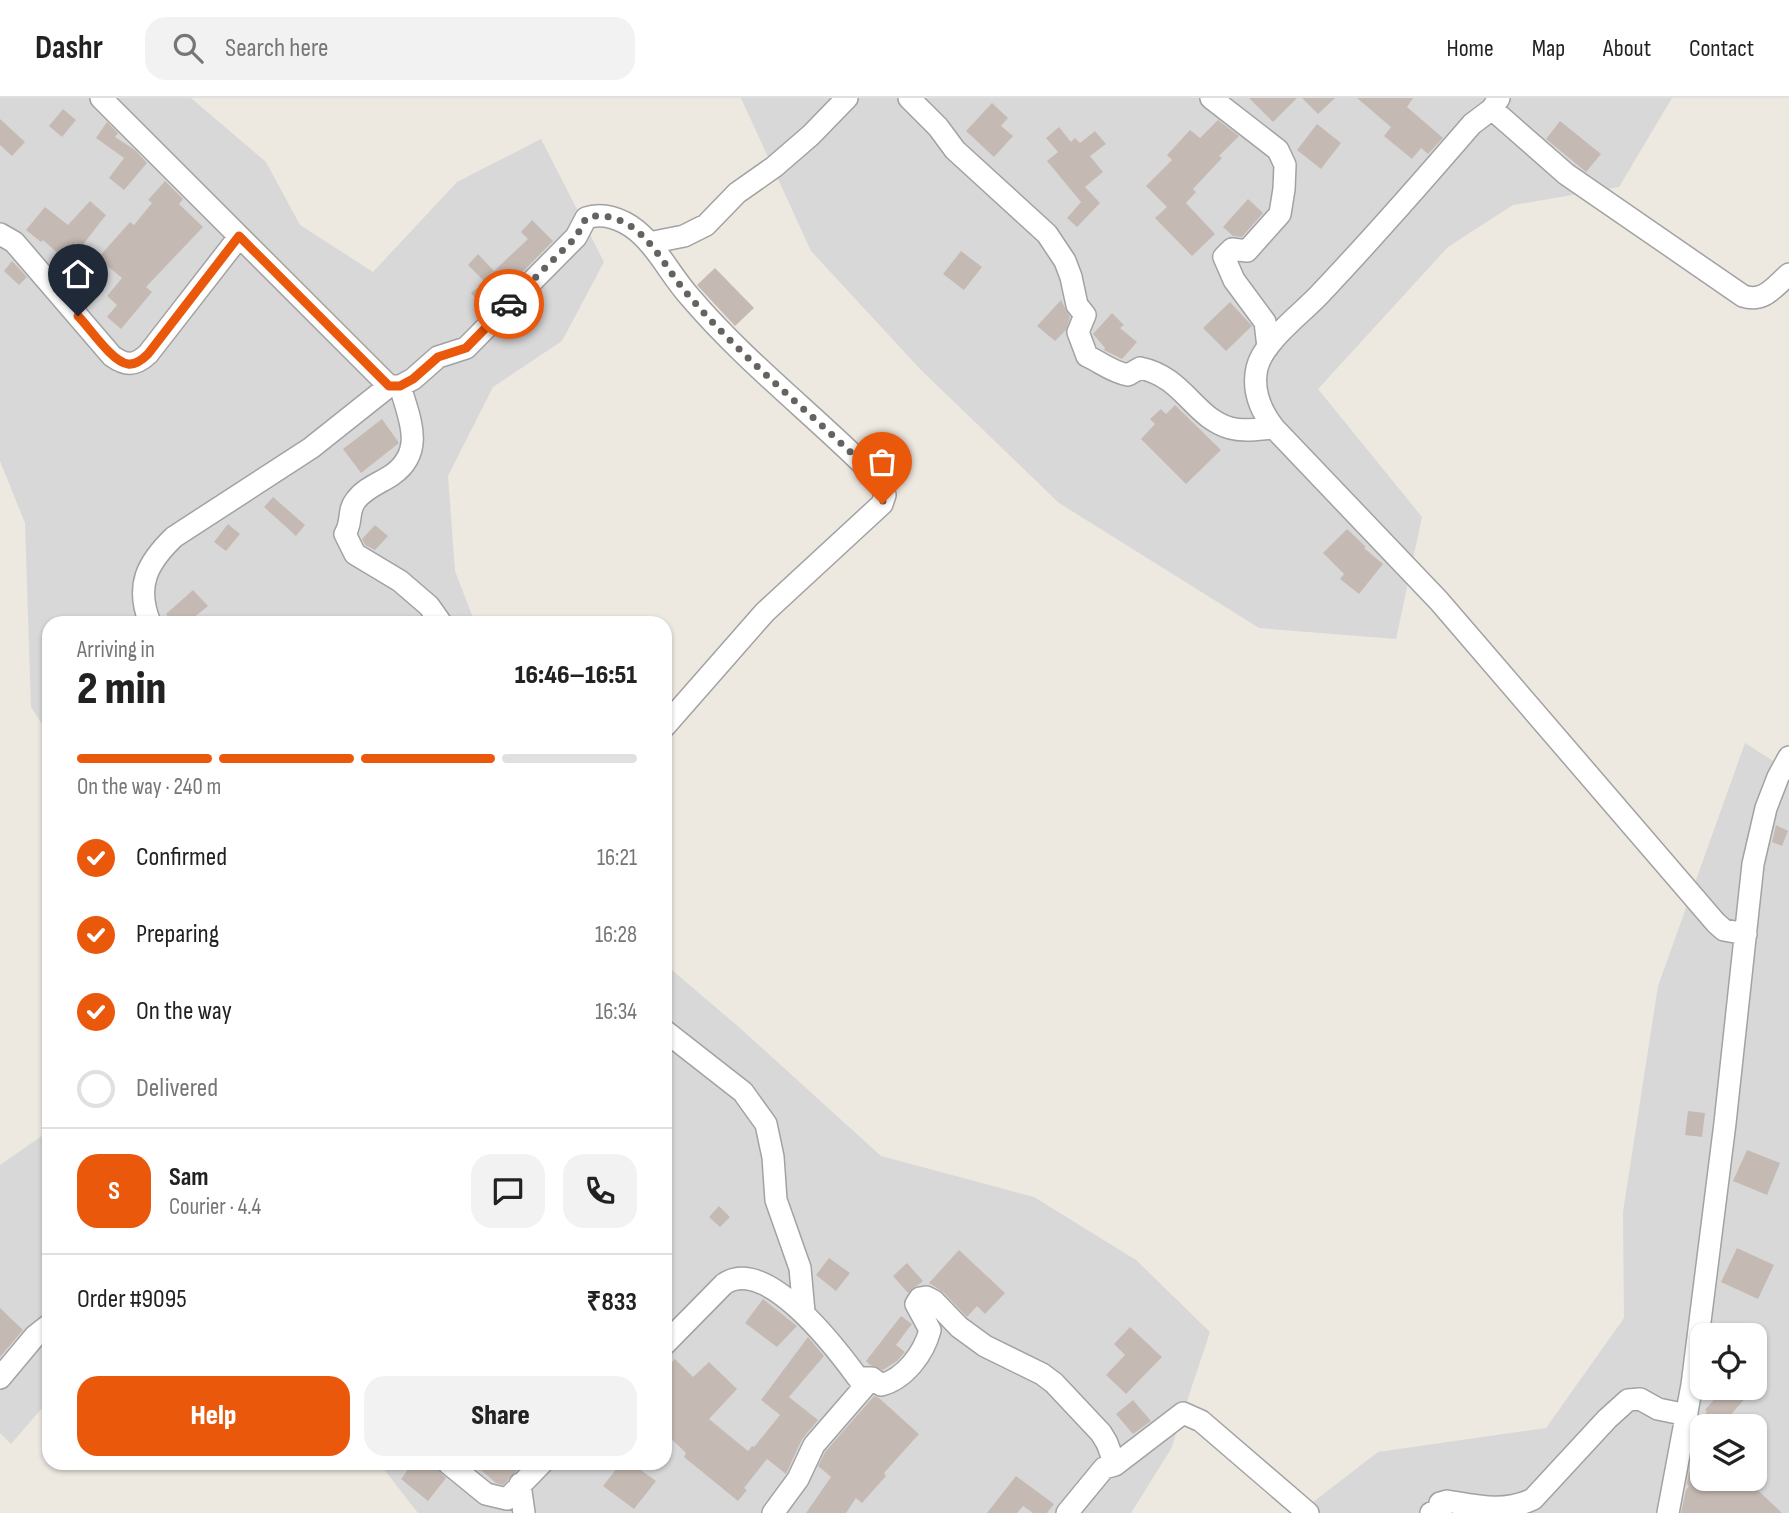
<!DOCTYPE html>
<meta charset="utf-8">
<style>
:root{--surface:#fff;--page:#f2f2f2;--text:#222;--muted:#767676;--line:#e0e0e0;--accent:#ea580c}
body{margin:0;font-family:"Sofia Sans Condensed",sans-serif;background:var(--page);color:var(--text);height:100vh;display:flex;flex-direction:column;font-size:26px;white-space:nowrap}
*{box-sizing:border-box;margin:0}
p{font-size:23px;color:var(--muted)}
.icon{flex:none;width:38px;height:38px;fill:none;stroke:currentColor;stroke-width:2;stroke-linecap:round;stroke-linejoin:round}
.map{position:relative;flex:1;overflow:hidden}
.sheet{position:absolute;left:42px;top:518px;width:630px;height:854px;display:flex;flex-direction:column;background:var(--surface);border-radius:21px;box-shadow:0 2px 5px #0004}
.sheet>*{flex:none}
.buttons{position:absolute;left:1690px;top:1225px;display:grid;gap:14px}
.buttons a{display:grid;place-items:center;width:77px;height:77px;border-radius:14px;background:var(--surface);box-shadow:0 2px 5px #0004;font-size:35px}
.pin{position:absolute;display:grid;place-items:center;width:60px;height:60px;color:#fff;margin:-72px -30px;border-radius:50% 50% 50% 0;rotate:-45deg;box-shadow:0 0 7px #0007}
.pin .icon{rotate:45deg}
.courier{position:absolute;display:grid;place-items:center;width:70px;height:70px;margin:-35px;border:5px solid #ea580c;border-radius:50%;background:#fff;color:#222;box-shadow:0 2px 9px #0007}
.head em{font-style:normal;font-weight:800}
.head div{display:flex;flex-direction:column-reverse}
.head{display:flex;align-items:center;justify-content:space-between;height:119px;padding:0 35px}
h1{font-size:46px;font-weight:800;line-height:52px}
.bar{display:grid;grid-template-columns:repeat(4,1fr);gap:10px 7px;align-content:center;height:84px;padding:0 35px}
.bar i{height:9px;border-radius:5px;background:var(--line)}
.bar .current{background:var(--accent)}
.bar p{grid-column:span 4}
.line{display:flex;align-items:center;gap:18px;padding:0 35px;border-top:2px solid var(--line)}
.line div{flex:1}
.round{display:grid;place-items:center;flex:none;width:74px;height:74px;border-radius:21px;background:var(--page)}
ol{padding:0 35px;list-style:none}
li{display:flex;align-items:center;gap:21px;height:77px}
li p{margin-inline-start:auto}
li .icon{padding:7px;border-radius:50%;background:var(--accent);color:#fff;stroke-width:4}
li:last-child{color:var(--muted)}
li i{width:38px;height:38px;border:4px solid var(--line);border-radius:50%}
.action{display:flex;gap:14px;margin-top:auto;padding:14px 35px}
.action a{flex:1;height:80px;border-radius:21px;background:var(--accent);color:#fff;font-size:28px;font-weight:800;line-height:80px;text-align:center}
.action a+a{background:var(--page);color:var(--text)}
header{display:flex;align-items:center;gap:42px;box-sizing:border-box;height:98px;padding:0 35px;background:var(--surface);border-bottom:2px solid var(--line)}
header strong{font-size:33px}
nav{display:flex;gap:38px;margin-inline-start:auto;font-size:24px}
.search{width:490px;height:63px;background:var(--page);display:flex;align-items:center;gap:18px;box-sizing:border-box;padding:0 24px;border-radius:21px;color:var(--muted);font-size:26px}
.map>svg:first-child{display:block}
.residential{fill:#d9d8d8;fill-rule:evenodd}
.building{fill:#c5bab3}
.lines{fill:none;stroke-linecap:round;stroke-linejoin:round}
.minor-casing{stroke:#a2a2a2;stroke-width:24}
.minor{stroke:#fff;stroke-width:21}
.done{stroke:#646360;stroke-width:7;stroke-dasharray:0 12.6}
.route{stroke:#ea580c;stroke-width:9}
</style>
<header>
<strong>Dashr</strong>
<div class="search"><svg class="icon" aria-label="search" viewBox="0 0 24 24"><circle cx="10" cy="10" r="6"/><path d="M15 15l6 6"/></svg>Search here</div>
<nav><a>Home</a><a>Map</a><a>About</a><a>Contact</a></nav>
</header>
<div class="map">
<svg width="1789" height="1415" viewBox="0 0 1789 1415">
<rect width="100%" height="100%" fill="#ede8e0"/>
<path class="residential" d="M0,0H191L266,64L300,127L373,174L457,84L541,41L604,164L562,243L493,289L448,378L455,473L475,525H49V637L31,609L25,425L0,363Z
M741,0H1672L1619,89L1513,107L1448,149L1318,291L1422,419L1396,541L1259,530L1059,405L920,271L811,153Z
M1745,645L1789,673V1415H1299L1378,1354L1546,1330L1624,1220L1623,1114L1658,888ZM1703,1237H1755V1290H1703ZM1703,1328H1755V1381H1703Z
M665,866L741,931L881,1058L1034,1099L1136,1162L1210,1234L1171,1351L1131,1415H418L379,1365H665Z
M49,1033V1302L11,1346L0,1335V1067Z"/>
<path class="building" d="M1249,0H1297L1273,24Z
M1302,0H1335L1318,16Z
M1357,0H1413L1407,9L1443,40L1428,56L1421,50L1412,61L1384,38L1391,29Z
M992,5L1008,20L1001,28L1013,38L994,59L966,33Z
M63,11L76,22L62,39L49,28Z
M0,21L25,44L12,58L0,47Z
M1218,22L1239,38L1219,58L1222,60L1193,91L1196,94L1186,105L1215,136L1192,158L1155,120L1167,109L1146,88L1172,62L1167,57L1190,32L1200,40Z
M1560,23L1601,56L1586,74L1546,41Z
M107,24L118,35L115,39L135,52L147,65L124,92L109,80L124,60L96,40Z
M1317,26L1341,45L1321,71L1297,52Z
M1059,29L1071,44L1075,40L1080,45L1095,33L1106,46L1090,58L1103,74L1085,89L1100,105L1077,129L1067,120L1081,104L1047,63L1058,54L1046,40Z
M165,83L183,101L179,106L203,129L146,189L152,194L121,231L107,219L117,207L107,198L122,180L98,160L130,124L134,127L152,105L148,102Z
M1248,101L1263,115L1242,139L1233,138L1223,129Z
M90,103L106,117L81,149L76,145L62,159L43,142L41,144L26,132L45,109L68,127Z
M532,122L553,143L494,203L492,200L482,208L471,195L485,184L468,167L478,156L494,173L528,141L521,134Z
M961,153L982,169L964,192L943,176Z
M12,163L27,179L19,187L4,173Z
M715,170L754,210L735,228L697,187Z
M1061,202L1070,219L1066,232L1055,243L1037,228Z
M1230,204L1252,228L1226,253L1203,230Z
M1112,215L1124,227L1120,230L1137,244L1122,261L1104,252L1105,250L1093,236Z
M1175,307L1221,352L1186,386L1141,341L1155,326L1150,321L1161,311L1166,316Z
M382,321L399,345L361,375L343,351Z
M273,399L305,427L296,438L264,409Z
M228,426L240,436L226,453L214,444Z
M375,427L388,438L375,452L365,447L362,441Z
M1347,431L1366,449L1364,450L1383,466L1359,496L1340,481L1344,476L1323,455Z
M193,492L208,508L187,525H174L166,516Z
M1776,727L1788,733L1782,748L1772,744Z
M1688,1013L1705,1015L1702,1039L1685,1037Z
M1747,1052L1780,1065L1767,1097L1733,1083Z
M719,1108L730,1119L720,1129L709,1119Z
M1737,1150L1774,1167L1758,1201L1721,1184Z
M959,1152L1005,1195L985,1216L977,1208L967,1219L943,1194L929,1185Z
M829,1160L850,1175L836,1193L816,1177Z
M907,1165L923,1183L908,1195L893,1178Z
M763,1201L797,1228L777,1249L745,1225Z
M0,1210L23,1232L0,1259Z
M901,1218L912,1226L896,1247L905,1254L897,1263L883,1272L870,1267L866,1263Z
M1130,1229L1162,1259L1126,1296L1106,1277L1125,1257L1114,1246Z
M808,1239L824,1258L789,1299L818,1322L802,1341L786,1376L767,1361L744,1390L747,1392L738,1403L684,1359L686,1355L665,1335V1271L675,1261L693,1279L709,1264L737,1291L709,1321L748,1353L752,1348L754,1349L780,1317L761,1302Z
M1709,1290H1754L1722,1327L1717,1322L1712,1328H1698L1699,1323L1707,1314L1705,1312L1717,1298Z
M874,1298L879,1300L919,1336L884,1375L886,1378L862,1405L856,1400L846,1415H806L831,1379L818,1368L825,1354Z
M1133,1302L1151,1323L1133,1336L1116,1316Z
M1703,1358V1381H1746L1782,1415H1681L1686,1392L1689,1388L1687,1386L1689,1374Z
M397,1365H435L436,1370L446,1380L428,1403L401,1381L407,1373Z
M473,1365H524L503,1387L496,1385Z
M621,1365H631L656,1383L634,1411L603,1388Z
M1016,1378L1054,1406L1047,1415H1033L1023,1408L1017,1415H987Z"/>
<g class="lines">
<defs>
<path id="minor" d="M101,0L389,288H400L413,281L438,259L466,250L576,139L586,120C603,114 622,121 636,132C658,150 671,178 690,199C747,266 818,320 879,382L885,397L882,406L765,514L665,628
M909,0L938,29L955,52L1047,136L1065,163L1071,179L1077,207L1085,217L1078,234L1087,258C1102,265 1112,274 1128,277L1140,270C1184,279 1193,319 1230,330C1244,334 1260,331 1274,330
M1211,0L1278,52L1285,67L1284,91L1280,116L1247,153L1232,151L1224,159L1234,182L1265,224L1268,249
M1499,0L1492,11L1472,26C1422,84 1371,142 1319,197C1300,217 1263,244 1257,270C1252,292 1261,313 1274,330L1439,503L1716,825L1724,832L1746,836
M1492,11L1566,76L1743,198C1764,205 1774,189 1789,176
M0,136L14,144L21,152L112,258C126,268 135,268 148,256L239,139
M649,145L684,138L706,127L737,95L774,69L811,37L847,0
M400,288C409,320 426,353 392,377C380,385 365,390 356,402C347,413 353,423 345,436L355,456L400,483L429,508L441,525
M150,525C135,488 147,465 174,439L311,350L389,288
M665,933L743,994L766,1026L773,1059L776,1102L800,1170L804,1214
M665,1246L724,1186C766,1157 836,1250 858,1280H872L881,1287C905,1281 924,1255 930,1232L916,1206L920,1200L926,1199L934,1203L959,1229L985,1248L1042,1276L1054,1285L1101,1335L1107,1345L1115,1367L1104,1370L1067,1415
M0,1280L35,1238L49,1227
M448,1365L486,1396L507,1401L542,1365
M1115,1367L1183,1315L1201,1323L1308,1415
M520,1386L524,1415
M773,1415L798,1381L814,1347L872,1280
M1431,1415L1442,1410L1440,1405L1447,1403C1477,1408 1504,1415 1533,1401L1607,1321L1628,1302L1640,1301L1658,1311L1687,1317
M1668,1415L1692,1287L1725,1025L1753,766L1766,710L1778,679L1789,659"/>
</defs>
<use href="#minor" class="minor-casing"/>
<use href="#minor" class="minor"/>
</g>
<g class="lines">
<path class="done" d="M509,206L576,139L586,120C603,114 622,121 636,132C658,150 671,178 690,199C747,266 818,320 879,382L885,397L882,406"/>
<path class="route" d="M78,218C90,230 112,264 128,266C135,267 143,261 148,256L239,138L389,288H400L413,281L438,259L466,250L509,206"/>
</g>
</svg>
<div class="buttons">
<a><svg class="icon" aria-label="locate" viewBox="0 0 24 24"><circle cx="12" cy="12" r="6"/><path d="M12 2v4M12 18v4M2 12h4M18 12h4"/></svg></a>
<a><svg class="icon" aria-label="layers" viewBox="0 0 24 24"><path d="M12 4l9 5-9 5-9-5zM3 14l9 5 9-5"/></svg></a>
</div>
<div class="pin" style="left:882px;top:406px;background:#ea580c"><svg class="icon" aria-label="bag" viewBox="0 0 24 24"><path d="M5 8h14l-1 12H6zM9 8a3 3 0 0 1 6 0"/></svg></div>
<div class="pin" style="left:78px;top:218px;background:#1f2937"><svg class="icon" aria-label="home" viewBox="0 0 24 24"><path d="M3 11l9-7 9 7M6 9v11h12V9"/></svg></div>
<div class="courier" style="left:509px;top:206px"><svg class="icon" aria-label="car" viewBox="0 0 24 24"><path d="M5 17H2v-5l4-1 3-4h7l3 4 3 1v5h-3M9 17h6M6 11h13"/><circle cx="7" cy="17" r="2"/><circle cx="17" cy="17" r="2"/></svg></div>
<section class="sheet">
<div class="head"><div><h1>2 min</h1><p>Arriving in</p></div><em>16:46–16:51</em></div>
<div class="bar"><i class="current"></i><i class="current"></i><i class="current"></i><i></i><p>On the way · 240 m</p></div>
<ol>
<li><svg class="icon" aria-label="check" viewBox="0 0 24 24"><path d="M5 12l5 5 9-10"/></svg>Confirmed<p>16:21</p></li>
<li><svg class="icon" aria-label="check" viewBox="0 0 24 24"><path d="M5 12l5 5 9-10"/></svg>Preparing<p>16:28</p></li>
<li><svg class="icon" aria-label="check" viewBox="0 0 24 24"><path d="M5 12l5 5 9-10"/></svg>On the way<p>16:34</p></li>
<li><i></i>Delivered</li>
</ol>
<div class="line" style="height:126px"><b class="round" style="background:var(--accent);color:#fff">S</b><div><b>Sam</b><p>Courier · 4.4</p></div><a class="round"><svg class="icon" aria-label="chat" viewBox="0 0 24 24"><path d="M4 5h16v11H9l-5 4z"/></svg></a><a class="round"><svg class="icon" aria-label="phone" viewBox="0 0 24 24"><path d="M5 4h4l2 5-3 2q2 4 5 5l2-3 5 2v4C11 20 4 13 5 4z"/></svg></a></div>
<div class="line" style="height:91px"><div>Order #9095</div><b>₹833</b></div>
<div class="action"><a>Help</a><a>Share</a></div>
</section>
</div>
